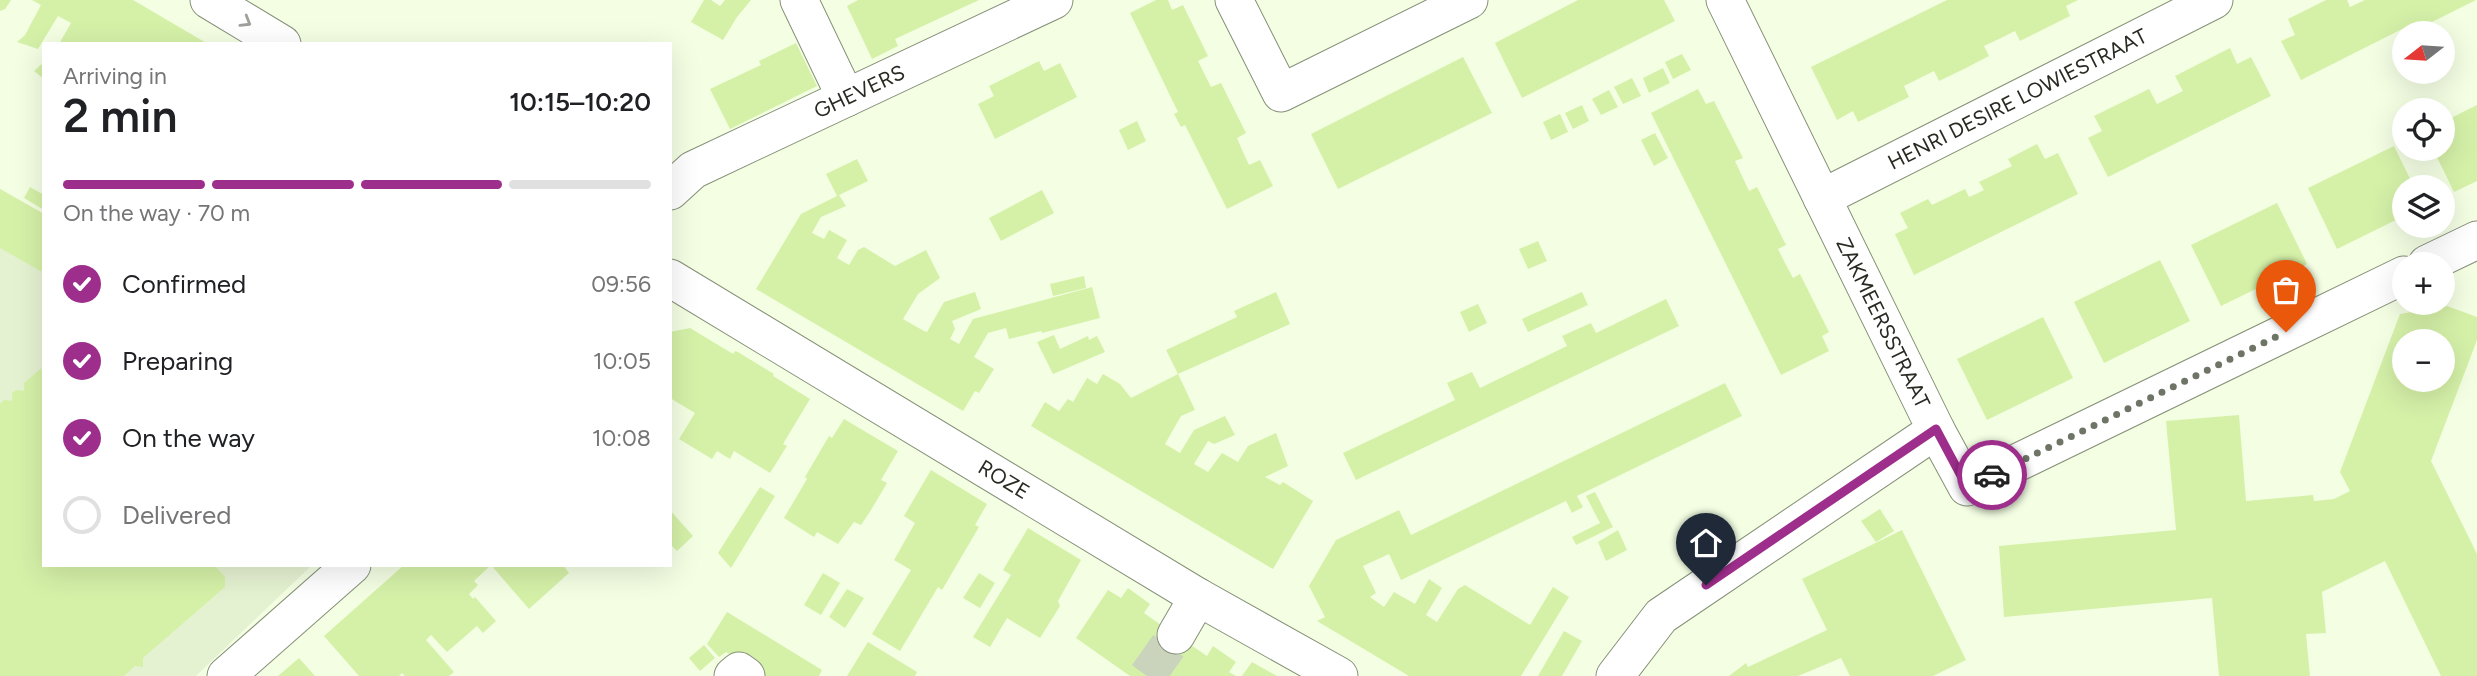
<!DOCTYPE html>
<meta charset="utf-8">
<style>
:root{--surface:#fff;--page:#f2f2f2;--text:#202124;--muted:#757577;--line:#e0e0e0;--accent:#9e2e8b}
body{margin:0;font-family:Figtree,sans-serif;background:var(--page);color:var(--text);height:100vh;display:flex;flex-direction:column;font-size:26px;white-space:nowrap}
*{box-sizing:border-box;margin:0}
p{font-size:23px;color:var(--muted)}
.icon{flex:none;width:38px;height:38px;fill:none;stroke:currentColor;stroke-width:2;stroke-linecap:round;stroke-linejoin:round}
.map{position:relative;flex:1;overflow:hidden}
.panel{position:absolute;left:42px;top:42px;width:630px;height:525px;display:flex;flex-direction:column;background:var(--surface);border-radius:0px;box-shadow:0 7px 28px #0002}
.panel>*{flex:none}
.needle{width:46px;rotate:253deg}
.fabs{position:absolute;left:2392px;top:21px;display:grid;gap:14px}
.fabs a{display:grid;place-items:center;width:63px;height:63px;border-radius:50%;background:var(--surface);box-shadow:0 7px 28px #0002;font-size:35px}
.pin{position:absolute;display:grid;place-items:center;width:60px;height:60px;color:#fff;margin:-72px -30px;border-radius:50% 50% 50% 0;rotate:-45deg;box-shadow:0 0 7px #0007}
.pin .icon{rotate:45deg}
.courier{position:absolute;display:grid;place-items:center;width:70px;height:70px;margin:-35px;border:5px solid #9e2e8b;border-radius:50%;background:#fff;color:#222;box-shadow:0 2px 9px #0007}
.summary em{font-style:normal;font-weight:600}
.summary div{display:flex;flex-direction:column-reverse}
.summary{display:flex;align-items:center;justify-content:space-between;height:119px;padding:0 21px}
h1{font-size:46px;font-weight:600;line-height:52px}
.bar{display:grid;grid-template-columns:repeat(4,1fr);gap:10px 7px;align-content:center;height:84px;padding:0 21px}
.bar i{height:9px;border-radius:5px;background:var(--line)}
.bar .on{background:var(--accent)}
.bar p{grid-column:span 4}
ol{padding:0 21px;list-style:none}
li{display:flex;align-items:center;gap:21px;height:77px}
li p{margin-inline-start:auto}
li .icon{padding:7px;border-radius:50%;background:var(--accent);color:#fff;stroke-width:4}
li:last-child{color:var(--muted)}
li i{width:38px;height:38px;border:4px solid var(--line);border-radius:50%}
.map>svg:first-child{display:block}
.built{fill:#e5f2d1}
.building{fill:#d5f1a8;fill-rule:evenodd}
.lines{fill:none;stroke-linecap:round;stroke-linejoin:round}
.minor-tunnel{stroke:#cad4bc;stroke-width:37;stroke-dasharray:37 18;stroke-linecap:butt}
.minor-casing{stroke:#869078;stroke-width:39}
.minor{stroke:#fff;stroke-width:37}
.oneway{stroke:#9ea09c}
.done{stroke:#6f7566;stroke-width:7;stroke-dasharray:0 12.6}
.route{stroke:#9e2e8b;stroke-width:9}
.labels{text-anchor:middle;stroke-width:5;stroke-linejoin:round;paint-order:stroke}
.street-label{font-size:21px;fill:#282b22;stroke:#fff}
</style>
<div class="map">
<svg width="2477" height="676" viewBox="0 0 2477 676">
<rect width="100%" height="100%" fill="#f3fee3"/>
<path class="built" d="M0,189L44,214V565H312L196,676H0Z"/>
<path class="building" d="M0,0H11L5,9L0,11Z
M32,0H133L208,44H59L71,23L58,16L38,49L17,42L25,35L41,5Z
M704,0H711L720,6L725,0H751L737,17L723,40L691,22Z
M858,0H979L895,39L898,46L872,59L847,6Z
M1156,0H1168L1172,10L1183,5L1208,56L1198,61L1211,87L1221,83L1246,133L1237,138L1243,152L1249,165L1260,160L1273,186L1227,209L1185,125L1181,127L1174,114L1178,112L1130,13Z
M1578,0H1664L1675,21L1522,98L1495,43Z
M1947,0H2078L2066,6L2070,16L2020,41L2015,31L1999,39L1984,46L1989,56L1964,69L1939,81L1934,71L1904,86L1909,97L1858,122L1853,111L1837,120L1811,67Z
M2326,0H2347L2350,7L2365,0H2476L2410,33L2406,27L2301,80L2281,41L2295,35L2288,19Z
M796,43L817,86L730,129L710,89L761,65L759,61Z
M2230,48L2237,64L2251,57L2271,96L2108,177L2088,138L2102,131L2094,116L2149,89L2157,104L2183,91L2175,76Z
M1682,54L1691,70L1673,79L1665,62Z
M1463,57L1492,113L1338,189L1311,134Z
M1039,61L1044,71L1060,63L1077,97L995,139L978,104L994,96L989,86Z
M44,62V79L34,71Z
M1663,68L1670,83L1649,93L1643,78Z
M1632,78L1641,96L1623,104L1614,87Z
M1698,89L1706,104L1714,101L1743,158L1735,161L1749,191L1757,187L1786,245L1778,249L1785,263L1793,278L1800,274L1829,332L1822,336L1829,351L1781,375L1651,113Z
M1609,90L1618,107L1601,115L1592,99Z
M1582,105L1589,121L1573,129L1565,113Z
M2477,105V181L2454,192L2433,149H2443V122Z
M1560,114L1568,132L1551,140L1543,122Z
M1137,121L1146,141L1128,150L1119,130Z
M1655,133L1668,158L1654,166L1641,140Z
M2037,144L2045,159L2058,153L2078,194L1914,275L1895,234L1908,228L1900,213L1928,199L1932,205L1965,189L1969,197L1976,194L1984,190L1979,182L2012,166L2008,159Z
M2394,146L2414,187H2404V216L2337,249L2308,188Z
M857,159L868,181L837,196L826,174Z
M30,187L44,195V210L24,198Z
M0,189L44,214V273L0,248Z
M1042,190L1054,213L1001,241L989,218Z
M839,195L846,206L821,217L812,233L824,239L829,230L847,240L837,258L849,265L858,250L864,247L895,266L926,250L940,278L918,294L903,319L924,331L927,332L944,302L975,292L981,309L952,321L955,329L950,339L959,344L973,319L1092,287L1100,318L1042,333L1041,331L1009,339L1006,328L988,333L974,357L994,369L979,393L975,391L963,411L756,289L801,214Z
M2277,203L2307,264L2221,306L2191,245Z
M1538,241L1547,261L1528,269L1519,249Z
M2160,260L2190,321L2104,363L2074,302Z
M1084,276L1086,288L1053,296L1050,284Z
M1276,292L1290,324L1178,374L1166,350L1237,317L1234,311Z
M1582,292L1588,305L1528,332L1522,319Z
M1666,299L1679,326L1356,480L1343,453L1455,400L1447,383L1472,372L1480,388L1567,346L1562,336L1591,323L1596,333Z
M1478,304L1487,323L1469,332L1460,312Z
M2447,306L2477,317V340L2431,461L2477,554V676H2441L2385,561L2322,592L2326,633L2306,634L2310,676H2219L2212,598L2004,617L1999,546L2176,530L2166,421L2239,415L2246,501L2313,495L2314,501L2334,499L2350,491L2340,472L2400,314ZM2404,341H2443V380H2404Z
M2043,317L2073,378L1987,420L1957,359Z
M690,328L733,354L735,351L738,352L774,374L773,376L810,399L783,444L787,446L770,473L734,451L730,459L717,451L712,459L679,439L695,413L670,398V332Z
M1054,335L1060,349L1088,336L1089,340L1097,336L1105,352L1053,374L1037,342Z
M44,366V565H214L225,577V587L143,658V667L135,666L124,676H0V404L4,400L12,401V393L16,390L24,391V383Z
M1103,374L1120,384L1131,398L1178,374L1195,410L1181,416L1165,444L1180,453L1194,430L1225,416L1235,435L1214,444L1208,441L1194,464L1208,472L1222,453L1238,462L1248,446L1276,433L1288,466L1265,477L1280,485L1283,482L1313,501L1273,569L1031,426L1045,402L1059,411L1068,399L1073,402L1087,378L1097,384Z
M1725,383L1742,416L1577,496L1583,507L1572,513L1566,501L1401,580L1389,554L1363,566L1376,593L1370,597L1384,607L1394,592L1415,604L1429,579L1442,588L1426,615L1437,622L1458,589L1465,585L1530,625L1553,587L1569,597L1521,676H1409L1317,621L1325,617L1309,586L1336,540L1399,510L1411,535Z
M844,419L898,451L881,480L887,483L871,510L861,525L854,522L838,544L817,532L814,537L784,518L807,479L805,477L829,436L832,438Z
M931,470L987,504L975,525L979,527L942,590L938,587L900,651L872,634L911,570L894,560L915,523L904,516Z
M760,487L775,496L731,568L718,553Z
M1595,492L1613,527L1576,545L1572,537L1600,523L1586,496Z
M1880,509L1894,531L1876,542L1861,521Z
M670,510L693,536L677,551L670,544Z
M1028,528L1081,560L1058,601L1060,606L1040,638L1007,618L990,647L973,637L1011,575L1003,570Z
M1618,530L1627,550L1606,561L1598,542Z
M1902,530L1966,660L1933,676H1850L1841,658L1798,676H1729L1746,663L1748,667L1827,630L1802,579Z
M404,565H563L569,573L529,609L491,565L474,581L478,585L469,594L473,599L475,597L496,621L483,633L477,626L447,652L431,635L426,640L454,672L449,676H405L402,673L399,676H359L324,636Z
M823,573L840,583L821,615L804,605Z
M979,573L995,583L980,608L963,598Z
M1128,588L1150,604L1144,613L1161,625L1207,656L1213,646L1236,662L1229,672L1236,676H1130L1076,638L1108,590L1121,598Z
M847,589L864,598L845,628L829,617Z
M727,612L822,670L819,676H765L726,652L719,657L707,644Z
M1564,631L1582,641L1562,676H1538Z
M868,642L917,672L915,676H847Z
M704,645L715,658L700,671L689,658Z
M299,658L315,676H278Z
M1252,662L1277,676H1242Z"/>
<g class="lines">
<path class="minor-tunnel" d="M1147,676L1176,635"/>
<defs>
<g id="minor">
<path d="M209,0L282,44"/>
<path d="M799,0L846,98"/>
<path d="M1234,0L1281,93L1469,0"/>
<path id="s1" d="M670,191L693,170L1054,0"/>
<path id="s2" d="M1822,198L2214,0"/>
<path d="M2427,264L2477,240"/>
<path id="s3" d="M670,278L1198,597L1339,676"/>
<path d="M1936,430L1967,487L2404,275"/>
<path d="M1176,635L1198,597"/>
<path d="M226,676L352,565"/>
<path d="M733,676L739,671L746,676"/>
<path d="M1615,676L1661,616L1936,430L1725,0"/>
</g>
</defs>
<use href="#minor" class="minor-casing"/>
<use href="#minor" class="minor"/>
</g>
<defs><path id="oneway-chevron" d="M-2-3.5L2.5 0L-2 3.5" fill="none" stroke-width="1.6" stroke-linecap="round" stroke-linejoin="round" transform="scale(1.75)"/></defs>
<use class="oneway" href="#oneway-chevron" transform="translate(246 22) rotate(31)"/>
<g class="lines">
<path class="done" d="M1992,475L2286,332"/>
<path class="route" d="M1706,585L1936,429L1967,487L1992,475"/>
</g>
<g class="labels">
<g class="street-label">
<text dy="7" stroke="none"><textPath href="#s1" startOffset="215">GHEVERS</textPath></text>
<text dy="7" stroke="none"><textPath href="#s2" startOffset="219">HENRI DESIRE LOWIESTRAAT</textPath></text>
<text transform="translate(1883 323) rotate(64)" y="7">ZAKMEERSSTRAAT</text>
<text dy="7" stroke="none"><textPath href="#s3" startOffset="390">ROZE</textPath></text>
</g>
</g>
</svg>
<div class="fabs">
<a><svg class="needle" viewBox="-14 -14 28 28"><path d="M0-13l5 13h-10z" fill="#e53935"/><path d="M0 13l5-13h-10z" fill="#757577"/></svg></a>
<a><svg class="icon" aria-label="locate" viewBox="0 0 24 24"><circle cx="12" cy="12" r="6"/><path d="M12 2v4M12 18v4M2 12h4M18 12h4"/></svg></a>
<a><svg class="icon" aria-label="layers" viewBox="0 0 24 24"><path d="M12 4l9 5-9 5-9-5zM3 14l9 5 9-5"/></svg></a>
<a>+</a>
<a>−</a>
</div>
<div class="pin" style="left:2286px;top:332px;background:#ea580c"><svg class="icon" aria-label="bag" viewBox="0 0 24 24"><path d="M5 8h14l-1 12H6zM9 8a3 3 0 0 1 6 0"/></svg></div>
<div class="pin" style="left:1706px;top:585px;background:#1f2937"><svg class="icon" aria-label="home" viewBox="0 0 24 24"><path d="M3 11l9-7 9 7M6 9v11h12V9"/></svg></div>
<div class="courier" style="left:1992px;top:475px"><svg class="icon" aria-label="car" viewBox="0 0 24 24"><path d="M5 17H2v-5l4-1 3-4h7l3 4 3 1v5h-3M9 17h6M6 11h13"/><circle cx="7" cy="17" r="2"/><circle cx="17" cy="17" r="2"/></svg></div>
<section class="panel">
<div class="summary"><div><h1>2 min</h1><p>Arriving in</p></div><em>10:15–10:20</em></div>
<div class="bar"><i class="on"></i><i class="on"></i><i class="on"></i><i></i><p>On the way · 70 m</p></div>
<ol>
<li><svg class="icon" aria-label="check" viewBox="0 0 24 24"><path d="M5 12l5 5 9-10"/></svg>Confirmed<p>09:56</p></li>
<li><svg class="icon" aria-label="check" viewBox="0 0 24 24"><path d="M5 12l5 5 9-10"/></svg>Preparing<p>10:05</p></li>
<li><svg class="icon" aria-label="check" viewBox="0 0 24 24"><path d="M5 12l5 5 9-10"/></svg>On the way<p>10:08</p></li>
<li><i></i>Delivered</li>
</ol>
</section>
</div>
